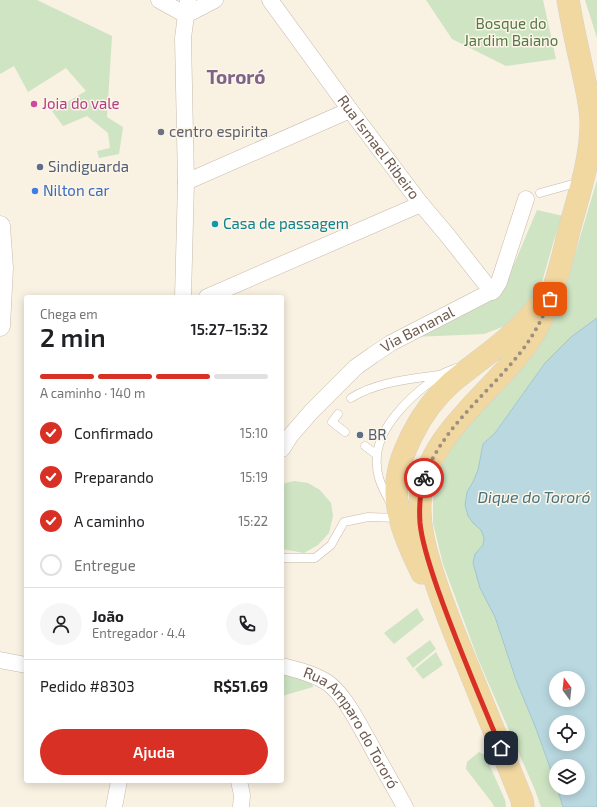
<!DOCTYPE html>
<html lang="pt">
<meta charset="utf-8">
<style>
:root{--surface:#fff;--page:#f6f6f6;--text:#202124;--muted:#757577;--line:#e0e0e0;--accent:#d93025}
body{margin:0;font-family:"Exo 2",sans-serif;background:var(--page);color:var(--text);height:100vh;display:flex;flex-direction:column;font-size:15px;white-space:nowrap}
*{box-sizing:border-box;margin:0}
p{font-size:13px;color:var(--muted)}
.icon{flex:none;width:22px;height:22px;fill:none;stroke:currentColor;stroke-width:2;stroke-linecap:round;stroke-linejoin:round}
.map{position:relative;flex:1;overflow:hidden}
.drawer{position:absolute;left:24px;top:295px;width:260px;height:488px;display:flex;flex-direction:column;background:var(--surface);border-radius:4px;box-shadow:0 2px 10px #0003}
.drawer>*{flex:none}
.needle{width:26px;rotate:345deg}
.controls{position:absolute;left:549px;top:671px;display:grid;gap:8px}
.controls a{display:grid;place-items:center;width:36px;height:36px;border-radius:50%;background:var(--surface);box-shadow:0 2px 10px #0003;font-size:20px}
.pin{position:absolute;display:grid;place-items:center;width:34px;height:34px;color:#fff;margin:-17px;border-radius:8px;box-shadow:0 2px 6px #0006}
.courier{position:absolute;display:grid;place-items:center;width:40px;height:40px;margin:-20px;border:3px solid #d93025;border-radius:50%;background:#fff;color:#222;box-shadow:0 1px 5px #0007}
.head em{font-style:normal;font-weight:600}
.head div{display:flex;flex-direction:column-reverse}
.head{display:flex;align-items:center;justify-content:space-between;height:68px;padding:0 16px}
h1{font-size:26px;font-weight:600;line-height:30px}
.bar{display:grid;grid-template-columns:repeat(4,1fr);gap:6px 4px;align-content:center;height:48px;padding:0 16px}
.bar i{height:5px;border-radius:3px;background:var(--line)}
.bar .on{background:var(--accent)}
.bar p{grid-column:span 4}
.line{display:flex;align-items:center;gap:10px;padding:0 16px;border-top:1px solid var(--line)}
.line div{flex:1}
.round{display:grid;place-items:center;flex:none;width:42px;height:42px;border-radius:21px;background:var(--page)}
ol{padding:0 16px;list-style:none}
li{display:flex;align-items:center;gap:12px;height:44px}
li p{margin-inline-start:auto}
li .icon{padding:4px;border-radius:50%;background:var(--accent);color:#fff;stroke-width:4}
li:last-child{color:var(--muted)}
li i{width:22px;height:22px;border:2px solid var(--line);border-radius:50%}
.action{display:flex;gap:8px;margin-top:auto;padding:8px 16px}
.action a{flex:1;height:46px;border-radius:24px;background:var(--accent);color:#fff;font-size:16px;font-weight:600;line-height:46px;text-align:center}
.map>svg:first-child{display:block}
.green{fill:#cee4c3}
.water{fill:#b9d8e0;stroke:#a1c6d0;fill-rule:evenodd}
.lines{fill:none;stroke-linecap:round;stroke-linejoin:round}
.service-casing{stroke:#c8b9ab;stroke-width:9}
.minor-casing{stroke:#c8b9ab;stroke-width:17}
.tertiary-casing{stroke:#c8b9ab;stroke-width:21}
.primary-casing{stroke:#d6d1cd;stroke-width:23}
.service{stroke:#fff;stroke-width:8}
.minor{stroke:#fff;stroke-width:16}
.tertiary{stroke:#fff;stroke-width:20}
.primary{stroke:#f1d8a1;stroke-width:22}
.done{stroke:#9f8f80;stroke-width:4;stroke-dasharray:0 7.2}
.route{stroke:#d93025;stroke-width:5}
.hotel-dot{fill:#d1479c;stroke:#fdf5e7;stroke-width:1.5}
.worship-dot{fill:#6b7280;stroke:#fdf5e7;stroke-width:1.5}
.service-dot{fill:#5c6f8a;stroke:#fdf5e7;stroke-width:1.5}
.shop-dot{fill:#3f7fe0;stroke:#fdf5e7;stroke-width:1.5}
.culture-dot{fill:#0f9aa8;stroke:#fdf5e7;stroke-width:1.5}
.labels{text-anchor:middle;stroke-width:3;stroke-linejoin:round;paint-order:stroke}
.park-label{font-size:15px;fill:#547848;stroke:#fdf5e7}
.hotel-label{font-size:15px;fill:#b23c85;stroke:#fdf5e7;text-anchor:start}
.worship-label{font-size:15px;fill:#5b616d;stroke:#fdf5e7;text-anchor:start}
.street-label{font-size:15px;fill:#6e5a4c;stroke:#fdf5e7}
.service-label{font-size:15px;fill:#4e5e75;stroke:#fdf5e7;text-anchor:start}
.shop-label{font-size:15px;fill:#366cbe;stroke:#fdf5e7;text-anchor:start}
.culture-label{font-size:15px;fill:#0d838f;stroke:#fdf5e7;text-anchor:start}
.water-label{font-size:16px;font-style:italic;fill:#48737f;stroke:#fdf5e7}
.district-label{font-size:19px;font-weight:bold;fill:#7f648a;stroke:#fdf5e7}
</style>
<div class="map">
<svg width="597" height="807" viewBox="0 0 597 807">
<rect width="100%" height="100%" fill="#f9f1e2"/>
<path class="green" d="M0,0H37L112,36L107,117L123,127L119,154L99,158L97,151L110,148L108,133L87,116L63,126L52,111L86,91L66,68L28,92L14,66L0,74Z
M426,0H543L556,59L506,66L452,39Z
M585,0H597V38Z
M597,180V318L545,363L495,433L483,444L478,470L473,482L467,492L473,523L481,530L484,538L483,545L475,554L480,588L495,617L516,680L535,726L556,784V788H557L563,807H541L535,790L478,659L443,564L433,523V499L436,479L443,459L460,432L563,295Z
M537,210L563,216L554,240L538,296L520,320L484,334L413,337L498,290L515,262Z
M294,481L308,483L320,490L331,503L333,516L329,533L318,545L304,553L282,549V484Z
M417,608L424,620L394,644L384,633Z
M430,640L436,649L413,668L406,658Z
M436,652L443,665L423,679L415,669Z
M282,673L311,680L313,687L282,696Z
M479,752L485,755L505,800L506,807H494L493,804L466,769L467,762Z"/>
<path class="water" d="M597,318V807H563L557,788H578V766H556V784L535,726L516,680L495,617L480,588L473,563L475,554L483,545L484,538L481,530L473,523L468,516L465,505L467,492L473,482L478,470L483,444L495,433L545,363L571,337ZM556,678H578V700H556ZM556,722H578V744H556Z"/>
<g class="lines">
<defs>
<path id="service" d="M540,193L580,182
M351,398C376,382 410,379 439,375
M338,414L332,422L345,432
M365,446L377,455
M390,502C382,487 375,475 377,456C379,427 408,399 429,383C433,380 437,377 442,374C446,372 451,370 456,368
M284,558H315L331,545L344,522L368,517L399,518"/>
<g id="minor">
<path d="M159,0L186,15"/>
<path id="s1" d="M270,0L350,110L421,204L448,236L492,292"/>
<path d="M186,15L215,0"/>
<path d="M186,182L350,110"/>
<path d="M183,297L186,182L183,38L188,0"/>
<path d="M207,297L421,204"/>
<path id="s2" d="M282,449L291,435L311,412L356,367L373,355L391,343L494,290L499,282L526,199"/>
<path d="M0,660L26,665"/>
<path id="s3" d="M282,666C298,670 314,674 328,683C345,696 357,721 368,740C380,763 393,785 405,807"/>
<path d="M239,781L242,795L241,807"/>
<path d="M114,807L119,781"/>
</g>
<path id="tertiary" d="M0,226L3,268L0,326"/>
<path id="primary" d="M422,573C406,541 390,505 399,469C401,457 407,446 412,435C422,415 435,397 452,382C481,358 515,337 538,306
M523,807L522,800C501,747 479,695 458,642C448,617 438,591 430,564C424,545 419,525 420,504C424,435 490,396 527,344C551,310 560,267 570,227C579,194 591,158 591,124C591,105 586,87 582,68C577,46 572,23 568,0"/>
</defs>
<use href="#service" class="service-casing"/>
<use href="#minor" class="minor-casing"/>
<use href="#tertiary" class="tertiary-casing"/>
<use href="#primary" class="primary-casing"/>
<use href="#service" class="service"/>
<use href="#minor" class="minor"/>
<use href="#tertiary" class="tertiary"/>
<use href="#primary" class="primary"/>
</g>
<g class="lines">
<path class="done" d="M424,478C444,423 493,391 526,345C536,331 544,315 550,299"/>
<path class="route" d="M424,478C420,492 419,508 420,523C422,544 431,570 438,590C457,644 479,696 501,748"/>
</g>
<circle class="hotel-dot" cx="34" cy="104" r="4"/>
<circle class="worship-dot" cx="161" cy="132" r="4"/>
<g class="service-dot">
<circle cx="40" cy="167" r="4"/>
<circle cx="360" cy="435" r="4"/>
</g>
<circle class="shop-dot" cx="35" cy="191" r="4"/>
<circle class="culture-dot" cx="215" cy="224" r="4"/>
<g class="labels">
<g class="park-label">
<text x="511" y="29">Bosque do<tspan x="511" dy="17">Jardim Baiano</tspan></text>
</g>
<g class="hotel-label">
<text x="42" y="109">Joia do vale</text>
</g>
<g class="worship-label">
<text x="169" y="137">centro espirita</text>
</g>
<g class="street-label">
<text dy="5" stroke="none"><textPath href="#s1" startOffset="183">Rua Ismael Ribeiro</textPath></text>
<text dy="5" stroke="none"><textPath href="#s2" startOffset="183">Via Bananal</textPath></text>
<text dy="5" stroke="none"><textPath href="#s3" startOffset="98">Rua Amparo do Tororó</textPath></text>
</g>
<g class="service-label">
<text x="48" y="172">Sindiguarda</text>
<text x="368" y="440">BR</text>
</g>
<g class="shop-label">
<text x="43" y="196">Nilton car</text>
</g>
<g class="culture-label">
<text x="223" y="229">Casa de passagem</text>
</g>
<g class="water-label">
<text x="534" y="503">Dique do Tororó</text>
</g>
<g class="district-label">
<text x="236" y="84">Tororó</text>
</g>
</g>
</svg>
<div class="controls">
<a><svg class="needle" viewBox="-14 -14 28 28"><path d="M0-13l5 13h-10z" fill="#e53935"/><path d="M0 13l5-13h-10z" fill="#757577"/></svg></a>
<a><svg class="icon" aria-label="locate" viewBox="0 0 24 24"><circle cx="12" cy="12" r="6"/><path d="M12 2v4M12 18v4M2 12h4M18 12h4"/></svg></a>
<a><svg class="icon" aria-label="layers" viewBox="0 0 24 24"><path d="M12 4l9 5-9 5-9-5zM3 14l9 5 9-5"/></svg></a>
</div>
<div class="pin" style="left:550px;top:299px;background:#ea580c"><svg class="icon" aria-label="bag" viewBox="0 0 24 24"><path d="M5 8h14l-1 12H6zM9 8a3 3 0 0 1 6 0"/></svg></div>
<div class="pin" style="left:501px;top:748px;background:#1f2937"><svg class="icon" aria-label="home" viewBox="0 0 24 24"><path d="M3 11l9-7 9 7M6 9v11h12V9"/></svg></div>
<div class="courier" style="left:424px;top:478px"><svg class="icon" aria-label="bike" viewBox="0 0 24 24"><circle cx="6" cy="16" r="4"/><circle cx="18" cy="16" r="4"/><path d="M6 16l4-8h5l3 8M10 8l3 8H6M13 5h3"/></svg></div>
<section class="drawer">
<div class="head"><div><h1>2 min</h1><p>Chega em</p></div><em>15:27–15:32</em></div>
<div class="bar"><i class="on"></i><i class="on"></i><i class="on"></i><i></i><p>A caminho · 140 m</p></div>
<ol>
<li><svg class="icon" aria-label="check" viewBox="0 0 24 24"><path d="M5 12l5 5 9-10"/></svg>Confirmado<p>15:10</p></li>
<li><svg class="icon" aria-label="check" viewBox="0 0 24 24"><path d="M5 12l5 5 9-10"/></svg>Preparando<p>15:19</p></li>
<li><svg class="icon" aria-label="check" viewBox="0 0 24 24"><path d="M5 12l5 5 9-10"/></svg>A caminho<p>15:22</p></li>
<li><i></i>Entregue</li>
</ol>
<div class="line" style="height:72px"><a class="round"><svg class="icon" aria-label="person" viewBox="0 0 24 24"><circle cx="12" cy="8" r="4"/><path d="M4 21q1-7 8-7t8 7"/></svg></a><div><b>João</b><p>Entregador · 4.4</p></div><a class="round"><svg class="icon" aria-label="phone" viewBox="0 0 24 24"><path d="M5 4h4l2 5-3 2q2 4 5 5l2-3 5 2v4C11 20 4 13 5 4z"/></svg></a></div>
<div class="line" style="height:52px"><div>Pedido #8303</div><b>R$51.69</b></div>
<div class="action"><a>Ajuda</a></div>
</section>
</div>
